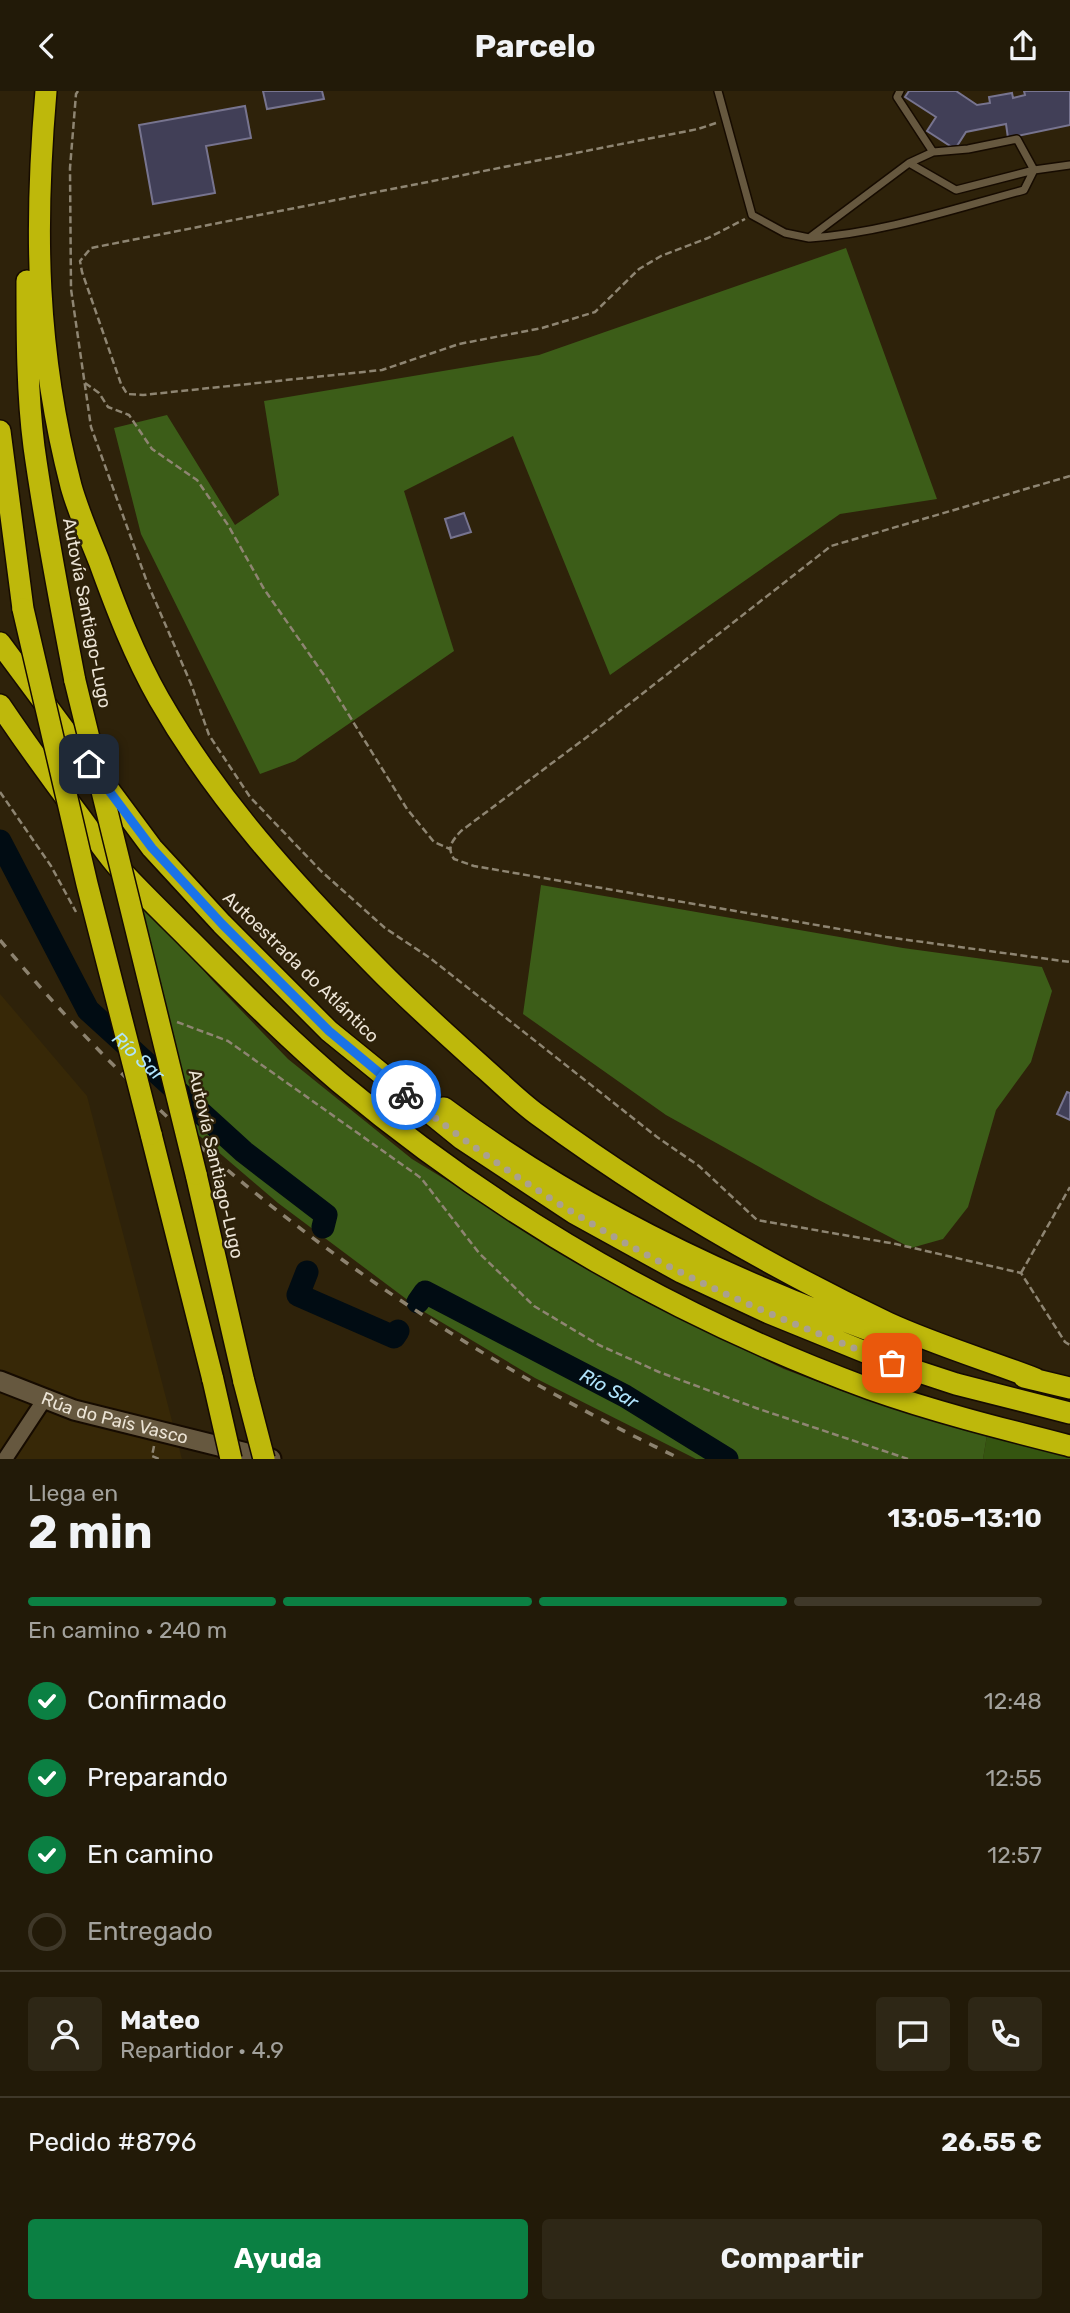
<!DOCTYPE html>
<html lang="es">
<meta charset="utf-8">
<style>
:root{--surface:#221a08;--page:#2e2716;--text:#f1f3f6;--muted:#a2a19c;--line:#3f3829;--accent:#0b8043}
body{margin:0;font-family:Rubik,sans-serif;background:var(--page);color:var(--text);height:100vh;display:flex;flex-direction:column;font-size:26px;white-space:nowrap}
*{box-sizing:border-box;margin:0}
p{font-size:23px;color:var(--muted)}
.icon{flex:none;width:38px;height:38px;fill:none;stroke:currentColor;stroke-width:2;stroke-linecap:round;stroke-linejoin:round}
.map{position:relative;height:1368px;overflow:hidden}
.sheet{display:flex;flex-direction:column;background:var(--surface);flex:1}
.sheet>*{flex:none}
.pin{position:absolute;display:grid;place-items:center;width:60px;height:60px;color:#fff;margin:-30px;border-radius:14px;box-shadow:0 4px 10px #0006}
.courier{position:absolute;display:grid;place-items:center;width:70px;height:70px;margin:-35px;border:5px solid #1a73e8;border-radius:50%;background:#fff;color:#222;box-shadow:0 2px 9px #0007}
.summary em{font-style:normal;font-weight:700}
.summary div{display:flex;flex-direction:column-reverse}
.summary{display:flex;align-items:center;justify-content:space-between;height:119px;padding:0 28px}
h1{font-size:46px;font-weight:700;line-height:52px}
.bar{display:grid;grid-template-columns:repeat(4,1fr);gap:10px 7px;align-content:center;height:84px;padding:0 28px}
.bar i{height:9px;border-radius:5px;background:var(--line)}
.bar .on{background:var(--accent)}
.bar p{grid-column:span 4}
.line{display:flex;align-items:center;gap:18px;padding:0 28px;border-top:2px solid var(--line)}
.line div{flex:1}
.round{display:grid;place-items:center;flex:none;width:74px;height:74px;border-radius:7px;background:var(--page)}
ol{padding:0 28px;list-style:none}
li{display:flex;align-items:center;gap:21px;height:77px}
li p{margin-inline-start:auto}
li .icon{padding:7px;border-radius:50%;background:var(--accent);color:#fff;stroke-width:4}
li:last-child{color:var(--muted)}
li i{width:38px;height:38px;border:4px solid var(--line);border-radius:50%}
.primary-button{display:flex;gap:14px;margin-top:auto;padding:14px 28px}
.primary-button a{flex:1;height:80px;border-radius:7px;background:var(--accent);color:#fff;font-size:28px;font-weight:700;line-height:80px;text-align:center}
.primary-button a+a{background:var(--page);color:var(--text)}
header{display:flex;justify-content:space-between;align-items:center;height:91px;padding:0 28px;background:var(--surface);font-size:32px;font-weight:700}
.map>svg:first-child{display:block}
.built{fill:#372807}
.green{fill:#355510}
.forest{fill:#3c5d18}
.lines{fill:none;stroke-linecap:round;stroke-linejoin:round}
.river{stroke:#010c13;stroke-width:23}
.building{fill:#413f57;stroke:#77748f;stroke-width:2}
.lane-casing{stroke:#160b00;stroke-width:10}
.street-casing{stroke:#160b00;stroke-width:18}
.secondary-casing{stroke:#160b00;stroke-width:23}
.highway-casing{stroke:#160b00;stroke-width:24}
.path{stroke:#8e8572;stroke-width:2.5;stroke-dasharray:7 3.5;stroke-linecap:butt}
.lane{stroke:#66583f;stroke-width:7}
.street{stroke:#66583f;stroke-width:14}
.secondary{stroke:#66583f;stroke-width:19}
.highway{stroke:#beb80b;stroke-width:21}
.rail{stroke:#8c826f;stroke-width:3.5;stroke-dasharray:9 9;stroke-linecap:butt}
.highway-bridge-casing{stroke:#160b00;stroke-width:24;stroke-linecap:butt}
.highway-bridge{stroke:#beb80b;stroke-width:21}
.done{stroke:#aaa08f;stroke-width:7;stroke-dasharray:0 12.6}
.route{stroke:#1a73e8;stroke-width:9}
.labels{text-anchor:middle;stroke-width:5;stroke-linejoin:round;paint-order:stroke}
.street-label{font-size:18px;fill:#ece4d6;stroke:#2e220a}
.water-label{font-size:19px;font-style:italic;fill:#b0e4fd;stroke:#2e220a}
</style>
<header><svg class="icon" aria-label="back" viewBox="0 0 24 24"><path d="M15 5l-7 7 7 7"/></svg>Parcelo<svg class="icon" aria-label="share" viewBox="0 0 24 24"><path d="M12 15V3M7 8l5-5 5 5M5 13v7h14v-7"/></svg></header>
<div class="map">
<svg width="1070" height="1368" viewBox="0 0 1070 1368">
<rect width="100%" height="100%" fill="#2e220a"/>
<path class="built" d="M0,903L87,1005L182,1368H0Z"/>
<path class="green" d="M987,1344L1070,1365V1368H983Z"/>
<path class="forest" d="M846,157L937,408L840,423L610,584L513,345L404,400L454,560L295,670L260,683L141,443L114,337L167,324L235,434L279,404L264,310L539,264Z
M541,794L903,857L1042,876L1052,900L1031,971L996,1019L968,1116L943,1148L911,1157L815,1107L666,1024L523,923Z
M139,805L211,888L288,968L412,1068L647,1212L784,1278L842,1300L987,1344L983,1368H696L535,1287L421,1219L278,1112L195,1041Z"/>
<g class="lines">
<g class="river">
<path id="s1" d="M0,750L88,919L244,1061L326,1124L323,1136"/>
<path d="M307,1181L298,1204L394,1246L398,1240"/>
<path id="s2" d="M418,1211L425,1201L625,1305L727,1368"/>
</g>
</g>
<path class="building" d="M263,0H322L324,8L267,18Z
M909,0H956L977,14L990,12L989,6L1012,2L1013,7L1025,4L1024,0H1070V34L1008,47L1006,33L966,41L955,58L927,40L936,26L905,6Z
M245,15L251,47L206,55L215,102L153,113L139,34Z
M464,422L471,441L451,447L445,428Z
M1067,1001L1070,1002V1029L1057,1023Z"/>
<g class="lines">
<defs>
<path id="lane" d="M718,0L752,124L785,142L809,147L909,72L956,99L1034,79L1070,74
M900,0L897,6L933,61L909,72
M810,147C883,142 953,118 1024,99L1034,79L1017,48L968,58L933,61"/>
<path id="street" d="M5,1368L44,1309"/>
<g id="secondary">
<path id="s3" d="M0,1290L74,1319L271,1368"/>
</g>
<path id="highway" d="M46,0C34,138 36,260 71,395C78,420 89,445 99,470C116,517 134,564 159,608C217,709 293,792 375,875C410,911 447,944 485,978C502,993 519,1010 538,1024C647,1104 766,1174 888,1232C936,1254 987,1269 1036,1288
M27,190C27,245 27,302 34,356C45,435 60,512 75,590
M0,340L23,518
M0,552L152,757L222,833L329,940L462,1048L574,1122L681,1181L769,1222L892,1272L956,1293L1070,1322
M0,614C25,651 51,687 78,723C91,740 104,760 118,776C141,801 165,824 189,848C238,897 286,946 339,991C497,1123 677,1227 870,1298C935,1321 1003,1338 1070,1355
M444,1017C580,1119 739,1194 899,1250
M151,1043L213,1289
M196,1083L244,1291
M1024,1286L1070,1297"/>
</defs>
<use href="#lane" class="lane-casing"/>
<use href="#street" class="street-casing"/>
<use href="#secondary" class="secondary-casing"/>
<use href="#highway" class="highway-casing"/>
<path class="path" d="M78,0L76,3L70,77L71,198L91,336L147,491L191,593L209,644L250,706L321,780L385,837L430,867L657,1046L699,1075L757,1129L896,1153L1021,1182L1065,1251L1070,1254
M716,32L698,38L91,157L80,170L82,181L121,293L127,303L143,304L382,279L459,253L542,237L595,221L639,178L661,165L708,147L745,128
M85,292L99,302L108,316L129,324L152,358L197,389L228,434L264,498L326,587L407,718L434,751L450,758
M1070,385L831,455L587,646L461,740C453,749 446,756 454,768L474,775L886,846L1070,871
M0,701L51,775L76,821
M177,931L228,950L421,1087L479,1162L534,1215L599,1254L659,1281L756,1317L908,1368
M1021,1182L1070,1096
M154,1355L152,1365L159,1368"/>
<use href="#lane" class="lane"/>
<use href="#street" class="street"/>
<use href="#secondary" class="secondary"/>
<use href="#highway" class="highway"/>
<path class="rail" d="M0,849C184,1073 421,1245 681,1368"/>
<defs>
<path id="highway-bridge" d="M23,518L87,793L151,1043
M75,590L196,1083
M213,1289L231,1368
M244,1291L264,1368"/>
</defs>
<use href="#highway-bridge" class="highway-bridge-casing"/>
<use href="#highway-bridge" class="highway-bridge"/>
</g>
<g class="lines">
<path class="done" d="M406,1004C491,1072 584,1133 682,1182C750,1216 821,1244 892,1272"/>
<path class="route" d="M89,673L152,757L222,833L329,940L406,1004"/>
</g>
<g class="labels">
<g class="street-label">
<text transform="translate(87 522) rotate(79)" y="6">Autovía Santiago-Lugo</text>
<text transform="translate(301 876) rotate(44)" y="6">Autoestrada do Atlántico</text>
<text transform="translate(216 1073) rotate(77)" y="6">Autovía Santiago-Lugo</text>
<text dy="6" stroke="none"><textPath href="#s3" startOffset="121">Rúa do País Vasco</textPath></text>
</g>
<g class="water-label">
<text dy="7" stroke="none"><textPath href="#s1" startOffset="259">Río Sar</textPath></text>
<text dy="7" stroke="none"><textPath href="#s2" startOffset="220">Río Sar</textPath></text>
</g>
</g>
</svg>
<div class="pin" style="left:892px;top:1272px;background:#ea580c"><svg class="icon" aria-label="bag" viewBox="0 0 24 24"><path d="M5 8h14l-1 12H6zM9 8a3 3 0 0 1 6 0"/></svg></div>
<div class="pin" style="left:89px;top:673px;background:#1f2937"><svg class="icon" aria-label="home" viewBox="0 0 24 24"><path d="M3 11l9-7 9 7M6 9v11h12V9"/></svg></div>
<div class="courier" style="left:406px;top:1004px"><svg class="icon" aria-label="bike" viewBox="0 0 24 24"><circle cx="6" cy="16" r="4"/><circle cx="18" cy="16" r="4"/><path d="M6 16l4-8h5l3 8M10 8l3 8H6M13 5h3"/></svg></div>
</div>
<section class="sheet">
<div class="summary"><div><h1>2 min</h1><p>Llega en</p></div><em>13:05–13:10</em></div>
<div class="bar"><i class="on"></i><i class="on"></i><i class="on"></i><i></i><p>En camino · 240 m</p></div>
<ol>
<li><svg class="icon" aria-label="check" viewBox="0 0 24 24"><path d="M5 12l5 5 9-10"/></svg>Confirmado<p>12:48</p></li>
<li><svg class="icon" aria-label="check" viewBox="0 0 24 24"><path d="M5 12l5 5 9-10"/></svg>Preparando<p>12:55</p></li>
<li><svg class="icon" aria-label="check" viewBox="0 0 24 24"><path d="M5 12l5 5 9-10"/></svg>En camino<p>12:57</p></li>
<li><i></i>Entregado</li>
</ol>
<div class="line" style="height:126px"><a class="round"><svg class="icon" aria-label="person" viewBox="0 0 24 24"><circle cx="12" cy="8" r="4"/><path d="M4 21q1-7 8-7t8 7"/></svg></a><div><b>Mateo</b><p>Repartidor · 4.9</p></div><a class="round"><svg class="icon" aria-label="chat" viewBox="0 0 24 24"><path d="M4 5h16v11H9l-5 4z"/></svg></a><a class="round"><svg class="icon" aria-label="phone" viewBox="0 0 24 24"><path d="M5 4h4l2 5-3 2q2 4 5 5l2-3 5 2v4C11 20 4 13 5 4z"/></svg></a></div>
<div class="line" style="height:91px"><div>Pedido #8796</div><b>26.55 €</b></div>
<div class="primary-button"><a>Ayuda</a><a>Compartir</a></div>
</section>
